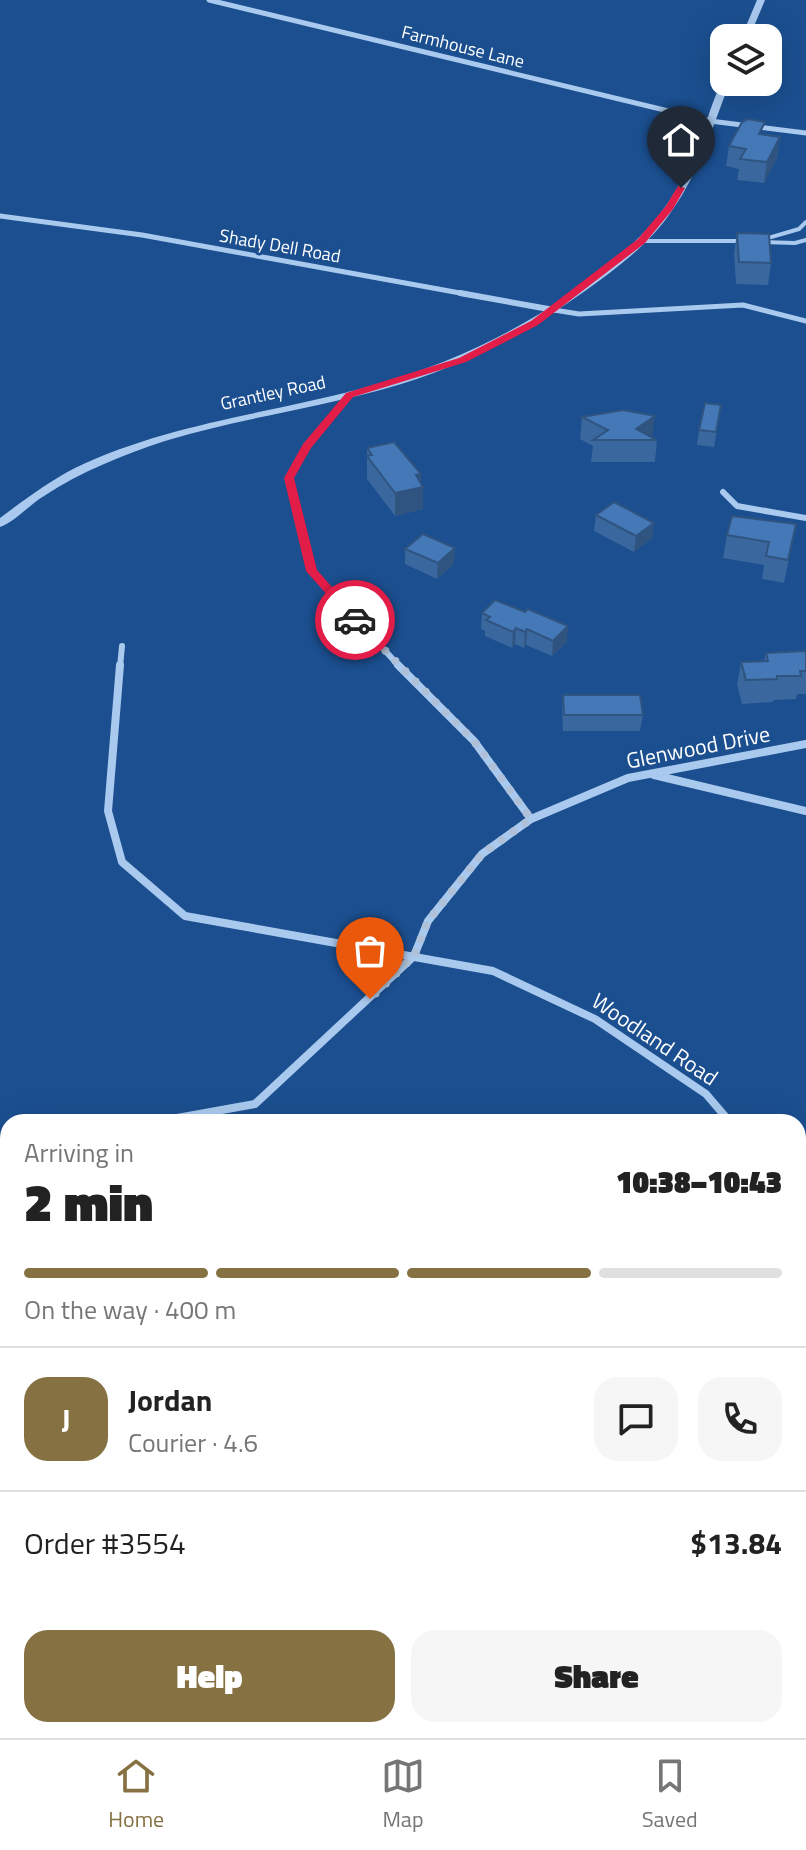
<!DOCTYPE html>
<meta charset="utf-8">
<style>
:root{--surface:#fff;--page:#f6f6f6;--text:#222;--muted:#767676;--line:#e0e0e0;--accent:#857141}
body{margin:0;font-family:"Titillium Web",sans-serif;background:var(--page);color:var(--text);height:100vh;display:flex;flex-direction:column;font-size:30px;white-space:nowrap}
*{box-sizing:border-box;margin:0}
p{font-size:26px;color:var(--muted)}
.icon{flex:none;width:44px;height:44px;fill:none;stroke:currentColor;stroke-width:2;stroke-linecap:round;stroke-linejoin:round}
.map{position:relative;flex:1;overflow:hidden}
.drawer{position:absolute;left:0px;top:1114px;width:806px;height:624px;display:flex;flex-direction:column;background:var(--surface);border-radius:24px 24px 0 0;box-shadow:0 8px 32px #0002}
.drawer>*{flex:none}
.controls{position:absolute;left:710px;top:24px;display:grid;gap:16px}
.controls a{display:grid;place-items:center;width:72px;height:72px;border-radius:16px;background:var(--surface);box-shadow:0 8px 32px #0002;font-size:40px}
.pin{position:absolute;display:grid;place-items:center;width:68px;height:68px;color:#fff;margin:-82px -34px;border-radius:50% 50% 50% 0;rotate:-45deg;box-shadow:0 0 8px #0007}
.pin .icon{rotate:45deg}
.courier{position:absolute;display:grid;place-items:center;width:80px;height:80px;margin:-40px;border:6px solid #e11d48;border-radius:50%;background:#fff;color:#222;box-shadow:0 2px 10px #0007}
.head em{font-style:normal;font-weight:800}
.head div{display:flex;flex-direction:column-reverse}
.head{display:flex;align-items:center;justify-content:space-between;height:136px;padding:0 24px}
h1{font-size:52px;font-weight:800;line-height:60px}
.bar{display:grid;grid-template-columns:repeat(4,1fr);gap:12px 8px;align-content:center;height:96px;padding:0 24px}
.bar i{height:10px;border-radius:6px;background:var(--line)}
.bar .active{background:var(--accent)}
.bar p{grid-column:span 4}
.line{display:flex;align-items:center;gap:20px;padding:0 24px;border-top:2px solid var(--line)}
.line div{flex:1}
.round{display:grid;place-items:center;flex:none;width:84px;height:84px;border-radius:24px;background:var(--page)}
.primary-button{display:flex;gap:16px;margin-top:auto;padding:16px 24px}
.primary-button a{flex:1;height:92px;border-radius:24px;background:var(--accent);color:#fff;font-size:32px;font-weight:800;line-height:92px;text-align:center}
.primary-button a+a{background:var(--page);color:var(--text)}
.tab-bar{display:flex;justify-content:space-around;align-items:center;height:112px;border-top:2px solid var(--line);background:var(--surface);font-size:22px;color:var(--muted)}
.tab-bar a{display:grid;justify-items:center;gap:4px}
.tab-bar .active{color:var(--accent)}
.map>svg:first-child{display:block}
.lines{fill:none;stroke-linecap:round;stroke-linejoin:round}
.service-far1{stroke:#a9c9ee;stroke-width:4}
.service{stroke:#a9c9ee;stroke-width:5}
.minor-far3{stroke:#a9c9ee;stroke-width:5}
.minor-far2{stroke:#a9c9ee;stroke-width:6}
.minor-far1{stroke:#a9c9ee;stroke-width:8}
.minor{stroke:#a9c9ee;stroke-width:10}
.tertiary{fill:#a9c9ee;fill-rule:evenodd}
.wall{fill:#3a679d}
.shaded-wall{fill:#305480}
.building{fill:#4478b7;stroke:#305480;stroke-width:2}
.route{fill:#e11d48}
.done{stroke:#afc1d8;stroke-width:8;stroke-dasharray:0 14.4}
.labels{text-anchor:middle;stroke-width:6;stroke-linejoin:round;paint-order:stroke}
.far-street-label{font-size:18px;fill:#fff;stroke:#1b4f8f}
.street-label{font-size:22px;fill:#fff;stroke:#1b4f8f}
</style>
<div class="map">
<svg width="806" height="1738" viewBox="0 0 806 1738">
<rect width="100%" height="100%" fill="#1b4f8f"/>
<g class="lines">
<path class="service-far1" d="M761,240L799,229L806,222
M642,241H742
M761,242L795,243L806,240"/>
<path class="service" d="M554,310L579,314L743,305L806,321"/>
<path class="minor-far3" d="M209,0L710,121L806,133
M0,216L142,235L471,295"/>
<path class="minor-far2" d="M460,293L554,310
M349,395L307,447L289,478L312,571L400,667
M723,492L737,506L806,518
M120,667L122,646"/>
<path class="minor-far1" d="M120,665L108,811L122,862L185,916L493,971L595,1019L706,1094L730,1122
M398,665L474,741L531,819
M654,775L806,811
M155,1122L255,1104L414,956L428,921L482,854L531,819L628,778L806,744"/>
<path class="minor" d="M0,1150L8,1148
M798,1216L806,1242
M798,1322L806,1326
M0,1586L8,1585"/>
<path class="tertiary" d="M757,0H765L749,38H741Z
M724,80V82H730C713,125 700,171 673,209C651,243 617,268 585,291C523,335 457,369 384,389C312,409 237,419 165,441C123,455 82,471 44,496C29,505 16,521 0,527V518C24,500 48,482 75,468C170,422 277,413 378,384C472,358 580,301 647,229C674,201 690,166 703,130C710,114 714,94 724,80Z"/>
</g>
<path class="wall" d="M763,134L780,137L777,158L764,183L737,180L739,169L726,166L729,146Z
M737,233L771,263L768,285L736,284L734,254Z
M721,405L714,447L697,445L699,430Z
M582,417L657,440L655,462H591L593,446L580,439Z
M367,448L421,474V483L423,487V509L395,516L367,479Z
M596,515L652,538L634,552L594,531Z
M796,524L784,583L762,579L764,565L723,558L727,535Z
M405,549L454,564L437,579L405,564Z
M482,613L567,642L552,656L526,645L524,648L515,644L512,648L485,636V631L481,629Z
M806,651V694H797L796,699L773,700V702L742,704L737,685L741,662L764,661L766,653Z
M563,695L643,715L640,731H563L562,710Z"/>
<path class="shaded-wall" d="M780,137L777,158L764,183L767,162Z
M655,416L652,439L636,429Z
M421,474V487H423V509L395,516V493L416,475Z
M654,523L652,538L634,552L636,536Z
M455,548L454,564L437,579L438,563Z
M568,626L567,642L552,656L553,641Z
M516,628L515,644L512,648L513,632Z
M527,629L526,645L524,648L525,632Z"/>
<path class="building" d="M748,119L765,122L759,134L780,137L767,162L740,159L746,149L729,146L742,122Z
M737,233L769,234L771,263L739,262Z
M705,403L721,405L716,432L699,430Z
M623,410L655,416L636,429L657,440H593L608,430L582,417Z
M394,442L421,474L416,475L423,487L395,493L367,456L372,455L367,448Z
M614,502L654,523L636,536L596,515Z
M732,516L796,524L788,560L766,556L769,542L727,535Z
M423,534L455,548L438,563L405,549Z
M495,600L525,612L528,609L568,626L553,641L527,629L525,632L516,628L513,632L486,620L490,617L482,613Z
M806,651V671H800L801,676H777V679L746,680L741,662L768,661L766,653Z
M563,695H640L643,715H564Z"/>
<path class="route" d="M678,186L685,188L673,209L645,243L538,325L466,362L353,397L311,448L294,478L317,570L361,620L351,622L306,571L284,478L303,444L346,393L459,358L531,321L638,239L666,206Z"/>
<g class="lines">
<path class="done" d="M355,620L474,741L531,819L482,854L428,921L414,956L370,999"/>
</g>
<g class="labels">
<g class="far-street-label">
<text transform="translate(463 47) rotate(14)" y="6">Farmhouse Lane</text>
<text transform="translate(280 246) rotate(10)" y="6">Shady Dell Road</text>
<text transform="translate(273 393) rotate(-12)" y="6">Grantley Road</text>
</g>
<g class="street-label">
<text transform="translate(698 747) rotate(-11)" y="8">Glenwood Drive</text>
<text transform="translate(655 1039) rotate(34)" y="8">Woodland Road</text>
</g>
</g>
</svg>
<div class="controls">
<a><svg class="icon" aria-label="layers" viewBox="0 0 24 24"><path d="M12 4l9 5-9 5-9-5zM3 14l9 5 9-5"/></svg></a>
</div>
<div class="pin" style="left:370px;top:999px;background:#ea580c"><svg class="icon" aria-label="bag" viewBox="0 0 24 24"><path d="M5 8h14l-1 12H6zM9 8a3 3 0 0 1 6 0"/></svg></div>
<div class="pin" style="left:681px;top:188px;background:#1f2937"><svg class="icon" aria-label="home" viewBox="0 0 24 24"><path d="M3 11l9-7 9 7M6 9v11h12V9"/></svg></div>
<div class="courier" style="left:355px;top:620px"><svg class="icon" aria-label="car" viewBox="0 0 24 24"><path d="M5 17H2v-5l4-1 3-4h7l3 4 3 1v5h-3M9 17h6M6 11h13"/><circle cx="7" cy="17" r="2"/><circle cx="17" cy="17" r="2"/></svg></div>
<section class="drawer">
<div class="head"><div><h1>2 min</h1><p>Arriving in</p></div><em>10:38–10:43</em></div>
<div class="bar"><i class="active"></i><i class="active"></i><i class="active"></i><i></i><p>On the way · 400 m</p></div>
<div class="line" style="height:144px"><b class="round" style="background:var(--accent);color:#fff">J</b><div><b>Jordan</b><p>Courier · 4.6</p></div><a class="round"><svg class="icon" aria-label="chat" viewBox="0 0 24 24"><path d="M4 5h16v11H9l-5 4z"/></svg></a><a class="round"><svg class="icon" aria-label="phone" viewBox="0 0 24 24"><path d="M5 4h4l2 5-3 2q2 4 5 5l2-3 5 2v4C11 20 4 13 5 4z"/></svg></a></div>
<div class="line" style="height:104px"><div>Order #3554</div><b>$13.84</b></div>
<div class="primary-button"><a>Help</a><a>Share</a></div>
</section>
</div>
<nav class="tab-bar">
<a class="active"><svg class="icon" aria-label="home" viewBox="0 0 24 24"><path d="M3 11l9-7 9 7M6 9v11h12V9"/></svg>Home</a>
<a><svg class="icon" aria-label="map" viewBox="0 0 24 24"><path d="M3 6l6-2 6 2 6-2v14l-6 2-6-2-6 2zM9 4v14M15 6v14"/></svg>Map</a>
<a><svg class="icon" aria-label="saved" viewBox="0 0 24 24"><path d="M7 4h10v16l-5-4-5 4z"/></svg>Saved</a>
</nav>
